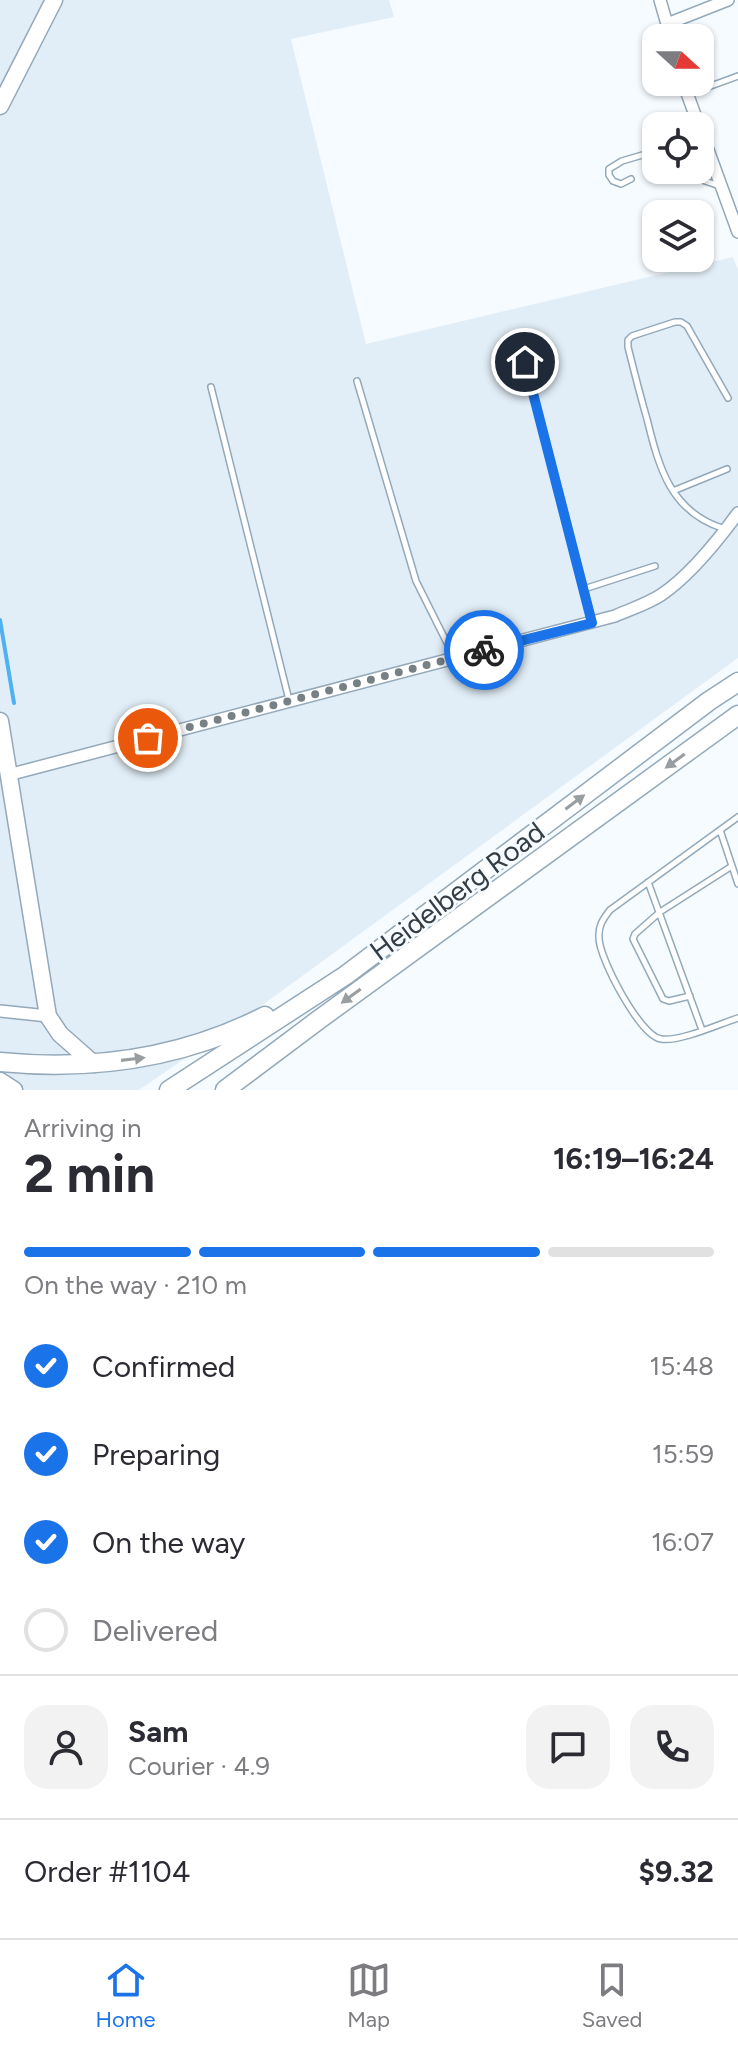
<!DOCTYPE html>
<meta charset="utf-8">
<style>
:root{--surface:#fff;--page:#f2f2f3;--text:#2b2b33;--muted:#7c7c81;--line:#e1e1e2;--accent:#1a73e8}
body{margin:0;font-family:Figtree,sans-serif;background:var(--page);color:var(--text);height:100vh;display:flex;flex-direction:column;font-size:30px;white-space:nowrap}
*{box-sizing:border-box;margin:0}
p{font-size:26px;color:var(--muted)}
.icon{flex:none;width:44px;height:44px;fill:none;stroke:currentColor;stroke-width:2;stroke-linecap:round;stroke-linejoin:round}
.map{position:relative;height:1090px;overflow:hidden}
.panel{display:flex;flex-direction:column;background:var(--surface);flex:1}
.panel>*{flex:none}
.needle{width:52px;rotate:111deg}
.fabs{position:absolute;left:642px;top:24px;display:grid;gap:16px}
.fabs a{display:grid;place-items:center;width:72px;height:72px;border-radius:16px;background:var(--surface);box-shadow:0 2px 6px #0004;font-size:40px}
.pin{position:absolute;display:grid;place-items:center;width:68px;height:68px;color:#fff;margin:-34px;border:4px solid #fff;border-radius:50%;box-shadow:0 2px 8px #0007}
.courier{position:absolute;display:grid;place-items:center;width:80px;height:80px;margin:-40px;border:6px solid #1a73e8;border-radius:50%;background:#fff;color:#222;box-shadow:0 2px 10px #0007}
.overview em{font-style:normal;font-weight:700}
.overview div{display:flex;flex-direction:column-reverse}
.overview{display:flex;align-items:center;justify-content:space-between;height:136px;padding:0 24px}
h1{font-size:52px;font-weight:700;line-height:60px}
.bar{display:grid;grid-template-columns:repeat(4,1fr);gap:12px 8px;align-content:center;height:96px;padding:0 24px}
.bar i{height:10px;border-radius:6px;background:var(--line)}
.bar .on{background:var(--accent)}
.bar p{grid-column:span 4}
.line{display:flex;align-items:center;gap:20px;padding:0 24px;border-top:2px solid var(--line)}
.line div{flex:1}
.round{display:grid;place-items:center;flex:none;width:84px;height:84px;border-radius:24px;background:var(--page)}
ol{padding:0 24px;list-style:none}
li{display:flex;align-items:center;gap:24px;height:88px}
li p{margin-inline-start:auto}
li .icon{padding:8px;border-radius:50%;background:var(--accent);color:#fff;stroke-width:4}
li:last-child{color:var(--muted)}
li i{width:44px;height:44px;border:4px solid var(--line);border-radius:50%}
.menu{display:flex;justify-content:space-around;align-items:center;height:112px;border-top:2px solid var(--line);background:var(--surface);font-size:22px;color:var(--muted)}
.menu a{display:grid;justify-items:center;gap:4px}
.menu .on{color:var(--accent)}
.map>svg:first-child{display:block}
.built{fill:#e2eef7}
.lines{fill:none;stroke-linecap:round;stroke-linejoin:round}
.stream{stroke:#50b1f0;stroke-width:4}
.lane-casing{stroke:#93a9ba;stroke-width:8}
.street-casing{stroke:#93a9ba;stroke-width:14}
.secondary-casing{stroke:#93a9ba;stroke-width:19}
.primary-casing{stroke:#93a9ba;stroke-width:21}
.lane{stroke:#fff;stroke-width:5}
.street{stroke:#fff;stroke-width:11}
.secondary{stroke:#fff;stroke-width:16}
.primary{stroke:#fff;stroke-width:18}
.oneway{fill:#999ea1}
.done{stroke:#778085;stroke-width:8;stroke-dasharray:0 14.4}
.route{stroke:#1a73e8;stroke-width:10}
.labels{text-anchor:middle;stroke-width:6;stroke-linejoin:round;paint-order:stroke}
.street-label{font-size:28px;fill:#333d43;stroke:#f6fbff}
</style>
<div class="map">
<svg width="738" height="1090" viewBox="0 0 738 1090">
<rect width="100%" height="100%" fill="#f6fbff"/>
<path class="built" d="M0,0H389L394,17L291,39L366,344L733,257L738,270V658L257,1009L139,1090H0Z"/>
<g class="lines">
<path class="stream" d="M0,620L14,703"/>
<defs>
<path id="lane" d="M708,87L738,76
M691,170L702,180L720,186
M631,179L621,184L613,181L609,175V169L622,161L656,151
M518,334L592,620
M357,381L416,581L454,657
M211,387L289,700
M673,491L727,469
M725,529C671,513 659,468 647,419C640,395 634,371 628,347V340L632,336L675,322H681L687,326L728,398
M584,589L655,566
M738,817L610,910C603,919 598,926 599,938C599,958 640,1036 661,1039C680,1042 719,1024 738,1018
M720,830L738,884
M648,882L702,1030
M690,996L669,1001L663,999L633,939L635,934L660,912L732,866"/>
<path id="street" d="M660,0L671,38
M667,24L728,0
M683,82L699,126
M700,128L738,232
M8,775L615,616C631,609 647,604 661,595C688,577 719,539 738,513
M0,1011L48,1016"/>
<path id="secondary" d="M0,106L54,0
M0,721L48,1016L60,1034L94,1064
M0,1081L14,1090"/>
<path id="primary" d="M0,1062C93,1071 181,1059 265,1016
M169,1090L346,975L709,701L738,682
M225,1090L317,1021L738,715"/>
</defs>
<use href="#lane" class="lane-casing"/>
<use href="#street" class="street-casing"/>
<use href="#secondary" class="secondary-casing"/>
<use href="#primary" class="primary-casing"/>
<use href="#lane" class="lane"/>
<use href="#street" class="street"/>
<use href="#secondary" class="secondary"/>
<use href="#primary" class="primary"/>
</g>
<defs><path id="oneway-solid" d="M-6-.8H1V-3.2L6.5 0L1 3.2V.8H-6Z" transform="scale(2)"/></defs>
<g class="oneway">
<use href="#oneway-solid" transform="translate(675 761) rotate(144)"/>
<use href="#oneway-solid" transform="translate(575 802) rotate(-37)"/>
<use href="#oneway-solid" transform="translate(351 996) rotate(144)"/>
<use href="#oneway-solid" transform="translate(133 1059) rotate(-7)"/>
</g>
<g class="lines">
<path class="done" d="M148,738L484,650"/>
<path class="route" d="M484,650L592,623L525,362"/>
</g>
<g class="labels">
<g class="street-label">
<text transform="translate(457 891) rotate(-37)" y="10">Heidelberg Road</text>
</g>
</g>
</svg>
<div class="fabs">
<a><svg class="needle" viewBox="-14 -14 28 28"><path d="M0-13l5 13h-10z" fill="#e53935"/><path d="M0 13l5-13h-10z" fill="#7c7c81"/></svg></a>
<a><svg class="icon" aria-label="locate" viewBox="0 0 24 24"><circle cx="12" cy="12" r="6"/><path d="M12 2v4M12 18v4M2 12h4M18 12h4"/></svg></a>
<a><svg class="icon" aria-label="layers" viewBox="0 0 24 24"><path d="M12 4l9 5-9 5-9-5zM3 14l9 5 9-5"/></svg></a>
</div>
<div class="pin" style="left:148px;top:738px;background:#ea580c"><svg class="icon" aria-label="bag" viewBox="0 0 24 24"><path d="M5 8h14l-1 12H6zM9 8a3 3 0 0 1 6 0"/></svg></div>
<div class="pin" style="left:525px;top:362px;background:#1f2937"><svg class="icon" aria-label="home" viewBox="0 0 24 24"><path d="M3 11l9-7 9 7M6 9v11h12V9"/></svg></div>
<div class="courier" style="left:484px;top:650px"><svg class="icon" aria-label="bike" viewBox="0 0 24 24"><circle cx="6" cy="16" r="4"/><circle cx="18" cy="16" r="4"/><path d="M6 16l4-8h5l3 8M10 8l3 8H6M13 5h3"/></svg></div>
</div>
<section class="panel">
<div class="overview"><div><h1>2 min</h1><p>Arriving in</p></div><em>16:19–16:24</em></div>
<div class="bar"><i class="on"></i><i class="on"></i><i class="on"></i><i></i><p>On the way · 210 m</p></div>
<ol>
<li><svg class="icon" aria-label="check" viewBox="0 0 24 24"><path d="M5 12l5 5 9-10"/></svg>Confirmed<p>15:48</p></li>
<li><svg class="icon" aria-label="check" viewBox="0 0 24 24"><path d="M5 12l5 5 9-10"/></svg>Preparing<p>15:59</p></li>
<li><svg class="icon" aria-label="check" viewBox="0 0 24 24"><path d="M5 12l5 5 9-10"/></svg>On the way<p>16:07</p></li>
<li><i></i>Delivered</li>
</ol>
<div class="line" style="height:144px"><a class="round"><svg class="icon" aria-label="person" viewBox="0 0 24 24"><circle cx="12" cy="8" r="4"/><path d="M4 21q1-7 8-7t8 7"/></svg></a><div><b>Sam</b><p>Courier · 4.9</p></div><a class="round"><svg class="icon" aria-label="chat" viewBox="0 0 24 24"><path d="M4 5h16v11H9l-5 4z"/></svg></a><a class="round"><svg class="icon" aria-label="phone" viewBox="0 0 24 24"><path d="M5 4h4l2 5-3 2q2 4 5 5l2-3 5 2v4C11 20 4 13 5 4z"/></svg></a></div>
<div class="line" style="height:104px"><div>Order #1104</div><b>$9.32</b></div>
</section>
<nav class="menu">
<a class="on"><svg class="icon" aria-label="home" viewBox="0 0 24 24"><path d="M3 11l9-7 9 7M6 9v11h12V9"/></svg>Home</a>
<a><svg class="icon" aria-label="map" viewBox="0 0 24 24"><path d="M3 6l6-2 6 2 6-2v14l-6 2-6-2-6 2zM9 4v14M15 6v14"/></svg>Map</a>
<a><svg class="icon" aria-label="saved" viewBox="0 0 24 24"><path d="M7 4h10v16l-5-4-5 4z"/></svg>Saved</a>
</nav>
